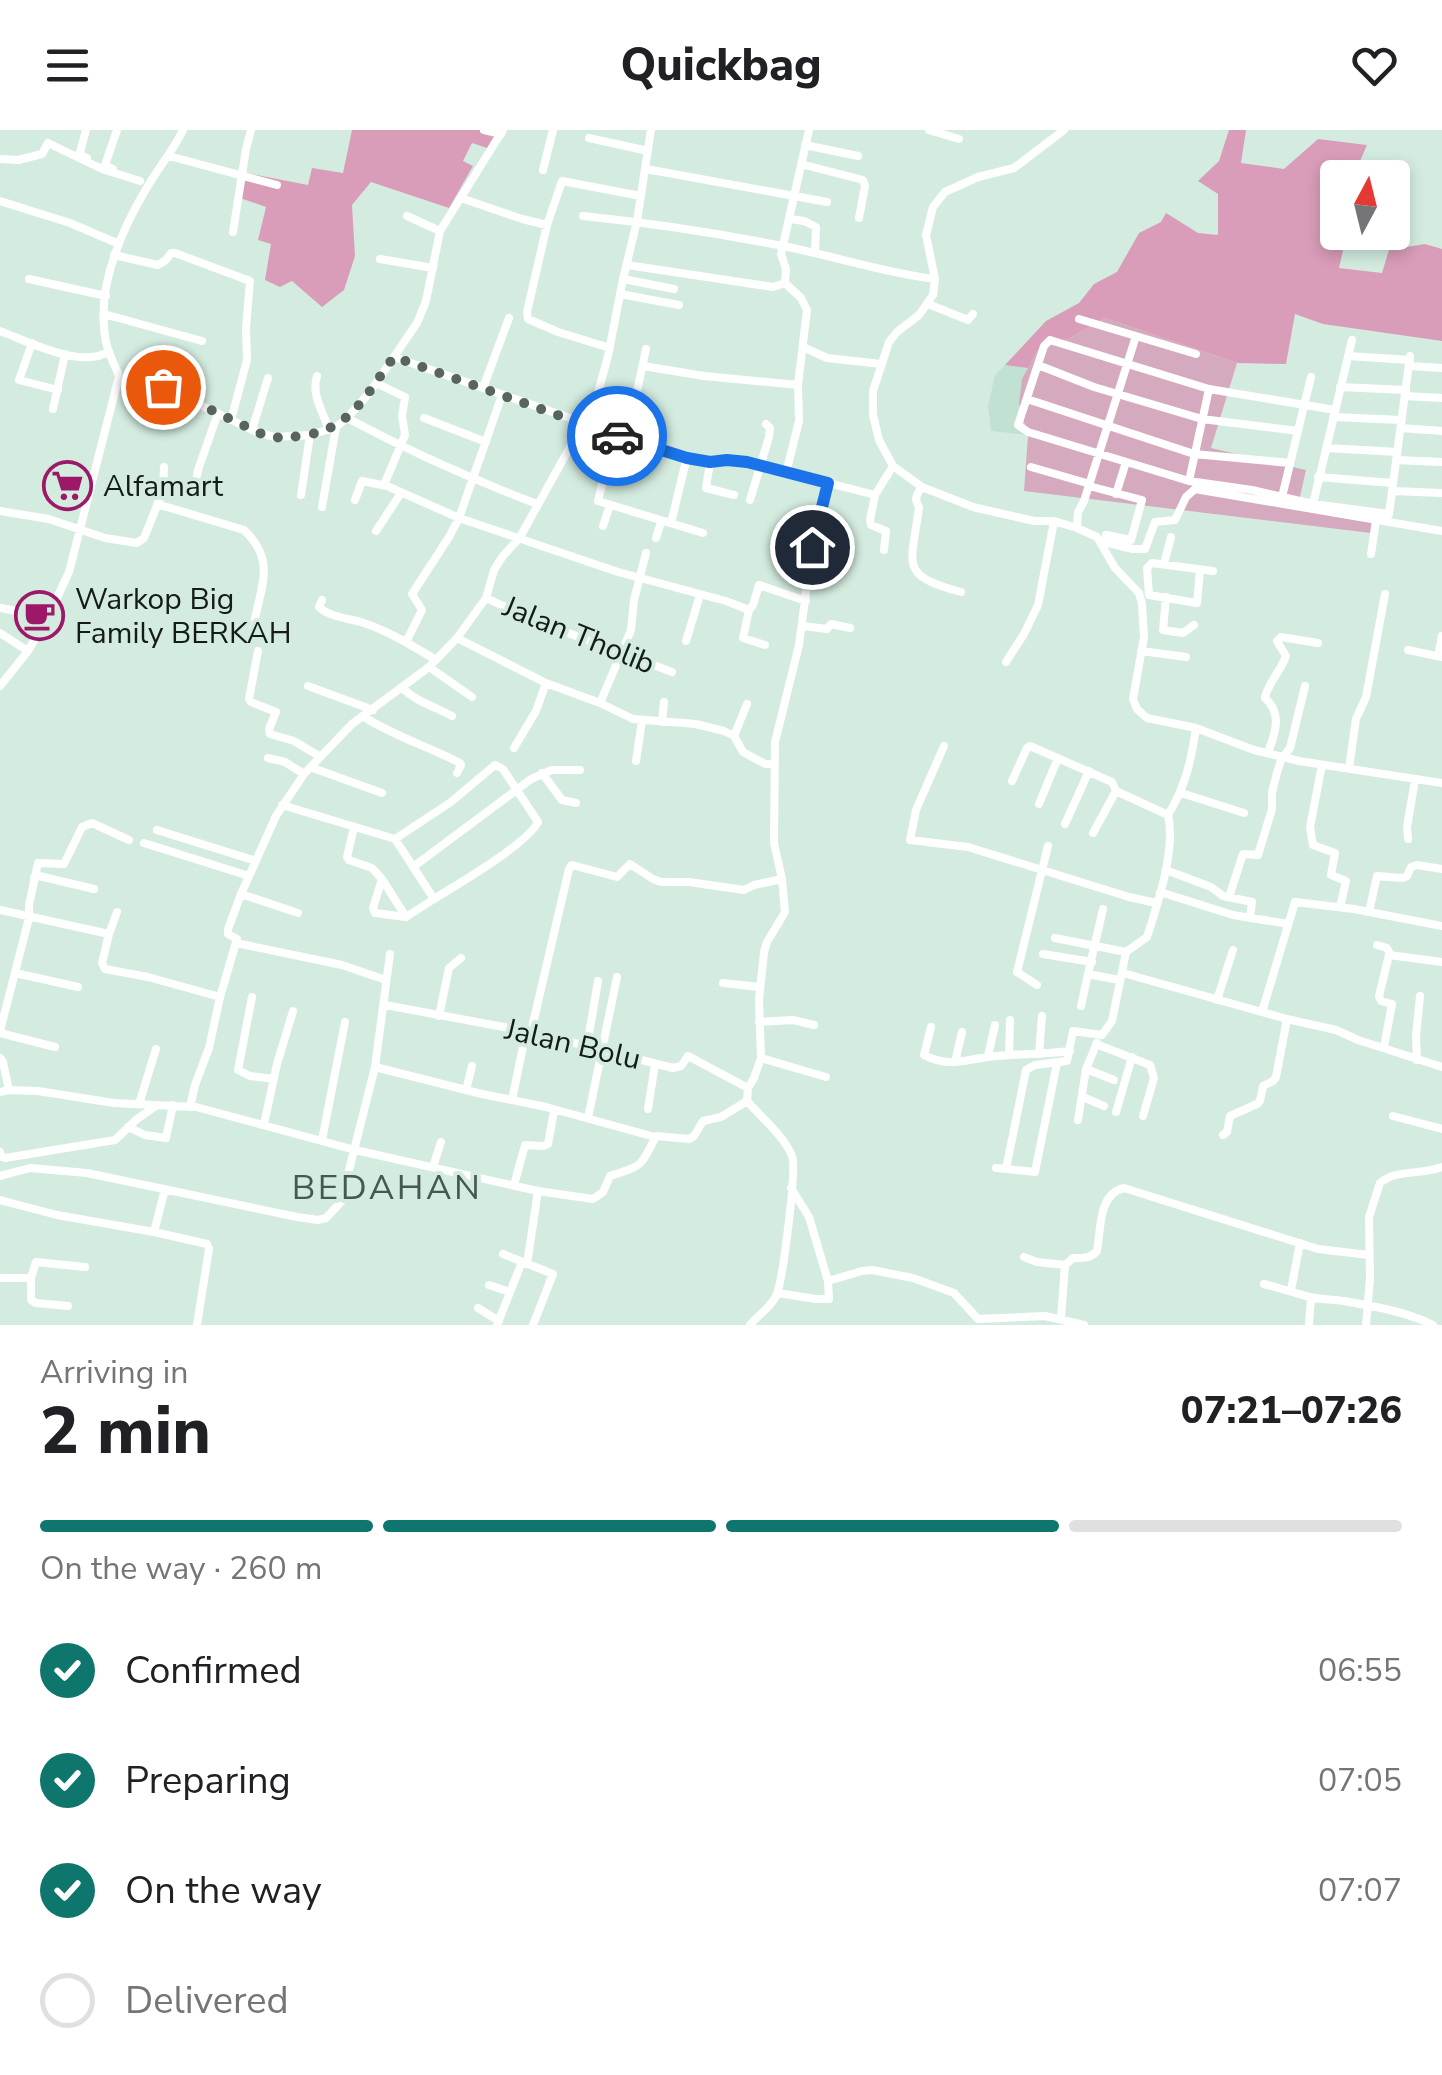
<!DOCTYPE html>
<meta charset="utf-8">
<style>
:root{--surface:#fff;--page:#f6f6f6;--text:#202124;--muted:#757577;--line:#e0e0e0;--accent:#0f766e}
body{margin:0;font-family:"Nunito Sans",sans-serif;background:var(--page);color:var(--text);height:100vh;display:flex;flex-direction:column;font-size:38px;white-space:nowrap}
*{box-sizing:border-box;margin:0}
p{font-size:32px;color:var(--muted)}
.icon{flex:none;width:55px;height:55px;fill:none;stroke:currentColor;stroke-width:2;stroke-linecap:round;stroke-linejoin:round}
.map{position:relative;height:1195px;overflow:hidden}
.sheet{display:flex;flex-direction:column;background:var(--surface);flex:1}
.sheet>*{flex:none}
.needle{width:65px;rotate:7deg}
.controls{position:absolute;left:1320px;top:30px;display:grid;gap:20px}
.controls a{display:grid;place-items:center;width:90px;height:90px;border-radius:10px;background:var(--surface);box-shadow:0 5px 15px #0003;font-size:50px}
.pin{position:absolute;display:grid;place-items:center;width:85px;height:85px;color:#fff;margin:-42px;border:5px solid #fff;border-radius:50%;box-shadow:0 2px 10px #0007}
.courier{position:absolute;display:grid;place-items:center;width:100px;height:100px;margin:-50px;border:8px solid #1a73e8;border-radius:50%;background:#fff;color:#222;box-shadow:0 2px 12px #0007}
.summary em{font-style:normal;font-weight:800}
.summary div{display:flex;flex-direction:column-reverse}
.summary{display:flex;align-items:center;justify-content:space-between;height:170px;padding:0 40px}
h1{font-size:65px;font-weight:800;line-height:75px}
.bar{display:grid;grid-template-columns:repeat(4,1fr);gap:15px 10px;align-content:center;height:120px;padding:0 40px}
.bar i{height:12px;border-radius:8px;background:var(--line)}
.bar .current{background:var(--accent)}
.bar p{grid-column:span 4}
ol{padding:0 40px;list-style:none}
li{display:flex;align-items:center;gap:30px;height:110px}
li p{margin-inline-start:auto}
li .icon{padding:10px;border-radius:50%;background:var(--accent);color:#fff;stroke-width:4}
li:last-child{color:var(--muted)}
li i{width:55px;height:55px;border:5px solid var(--line);border-radius:50%}
header{display:flex;justify-content:space-between;align-items:center;height:130px;padding:0 40px;background:var(--surface);font-size:45px;font-weight:800}
.map>svg:first-child{display:block}
.built{fill:#c1e1d2}
.green{fill:#d6aabe}
.forest{fill:#d99db9}
.lines{fill:none;stroke-linecap:round;stroke-linejoin:round}
.minor{stroke:#fff;stroke-width:8}
.done{stroke:#57655e;stroke-width:10;stroke-dasharray:0 18}
.route{stroke:#1a73e8;stroke-width:12}
.labels{text-anchor:middle;stroke-width:8;stroke-linejoin:round;paint-order:stroke}
.poi-label{font-size:30px;fill:#141c18;stroke:#d4ece0;text-anchor:start}
.street-label{font-size:30px;fill:#141c18;stroke:#d4ece0}
.quarter-label{font-size:35px;letter-spacing:2.5px;fill:#44594f;stroke:#d4ece0}
</style>
<header><svg class="icon" aria-label="menu" viewBox="0 0 24 24"><path d="M4 6h16M4 12h16M4 18h16"/></svg>Quickbag<svg class="icon" aria-label="heart" viewBox="0 0 24 24"><path d="M12 20l-8-8c-3-5 5-10 8-4 3-6 11-1 8 4z"/></svg></header>
<div class="map">
<svg width="1442" height="1195" viewBox="0 0 1442 1195">
<rect width="100%" height="100%" fill="#d4ece0"/>
<path class="built" d="M1005,235L1028,238L1022,249L1028,305L991,301L988,276L995,245Z"/>
<path class="green" d="M1105,188L1237,233L1211,318L1306,340L1299,371L1376,383L1371,403L1024,361L1028,306L1019,274L1022,249L1037,221L1063,212Z"/>
<path class="forest" d="M352,0H498L487,18L472,13L463,31L473,36L449,78L371,52L352,75L355,126L344,160L322,177L292,151L280,157L265,150L271,114L258,110L266,77L240,68L246,43L308,55L312,38L343,43Z
M1229,0H1246L1241,33L1284,39L1318,9L1367,15L1353,47L1338,48V102L1347,103L1339,138L1382,143L1389,120L1425,114L1442,119V211L1323,194L1295,184L1286,234L1237,233L1105,188L1063,212L1037,221L1028,238L1005,235L1046,191L1079,173L1094,154L1117,142L1139,103L1161,92L1166,83L1198,103L1218,105V64L1198,51L1219,31Z"/>
<g class="lines">
<path class="minor" d="M86,0L80,22L82,26L87,28
M484,0L501,4
M929,0L959,9
M1064,0L1014,38L978,47L945,62L933,77L926,105L935,149L933,165L919,185L897,202L889,212L873,261V285L879,310L893,336L922,357L973,377L1034,391H1054L1077,398L1097,407L1115,438L1139,463L1142,474L1144,507L1133,569L1137,579L1147,588L1196,598L1254,620L1299,631L1442,653
M589,8L648,21
M805,15L858,26
M169,26L277,55
M1,29L18,30L42,24L48,13L102,39L140,51
M801,34L863,50L865,56L859,88
M113,39L105,35L117,0
M646,39L827,72
M543,40L553,0
M461,68L522,89L547,95L562,51L641,66
M0,71L70,93L119,114
M407,86L440,101
M583,86C651,93 717,103 783,116C834,126 884,143 935,149
M790,89L804,91L816,97L815,123
M547,95L527,182L528,189L558,202L610,218
M233,102L246,19L251,0
M114,125L158,135L166,130L171,123H175L250,151L246,198L247,230L231,290
M380,129L433,138
M627,135L773,157L785,153L786,139L781,124L809,0
M29,149L106,166
M623,149L674,159
M785,153L801,168L807,180L798,255L799,291L786,343
M620,164L679,175
M928,174L968,190L973,184
M104,184L202,211
M0,201C27,211 83,240 109,221
M1136,206L1196,224
M32,213L19,250L58,260
M803,217L827,228L881,234
M1348,226L1410,230
M394,227L674,324L710,332L727,329L747,332L875,365L893,336
M1038,235L1094,257L1202,289L1298,301
M643,236L704,246L798,255
M1409,236L1442,238
M317,246C311,264 323,282 329,300
M120,248C115,236 109,225 106,212C95,160 120,103 146,59C158,38 173,21 183,0
M376,253L405,267L402,286L405,305L384,355
M1340,257L1406,260
M483,258L509,188
M1209,259L1050,210L1044,216L1018,295L1028,302L1189,351L1252,360L1313,374L1389,384L1385,390
M1405,266L1442,268
M1027,269L1194,324L1290,333
M53,279L65,224
M1333,287L1402,290
M347,288C409,321 471,349 537,374
M424,288L486,312
M1401,298L1442,301
M252,300L268,248
M627,309L646,219
M1326,318L1397,322
M1396,330L1442,332
M710,332L706,358L734,365
M1031,337L1090,354
M1318,347L1393,353
M1189,351L1209,259L1335,280
M602,354L598,371L703,403
M1089,356L1142,370L1131,410L1106,405
M922,357C916,365 914,369 919,377C912,434 897,445 961,462
M163,358L164,337
M1392,361L1442,363
M1116,364L1126,332
M301,365L310,305
M875,365L870,390L871,395L886,401L884,420
M1282,367L1311,247
M355,370L362,351L387,356L459,388L618,442L726,471L749,480L753,475L759,455L806,471
M750,370L769,307L770,298L766,294
M157,374L244,400C279,433 258,461 253,500
M1313,374L1352,210
M322,377L336,297
M0,381L49,389L105,408L137,413L144,408L165,356L195,357L198,340L218,283
M1389,384L1410,226
M671,393L687,327
M603,396L610,375
M1077,398L1078,382L1084,371L1136,206L1079,189
M376,401L401,363
M656,408L661,392
M1100,411L1133,419H1145L1155,392L1175,390L1186,367L1195,359L1442,401
M1371,424L1376,390
M1164,434L1171,407
M1200,440L1197,473L1149,465L1147,438L1152,433L1213,441
M1166,467L1163,500L1183,503L1194,495
M486,468L531,489L672,542
M322,470L319,477C331,488 349,488 364,493C390,502 413,516 436,530
M0,478L12,480L43,494
M749,480L743,508L765,515
M803,496L827,499L831,494L850,498
M0,503L28,521
M457,508L546,553L600,573L633,589L696,594L724,601L734,606L743,622L765,634H774
M686,511L700,465
M406,512L422,480L412,464L449,407L459,388L502,265
M1408,520L1442,527
M258,521L249,569L251,572L276,582L269,599L270,604L294,611L319,626
M1141,521L1186,527
M1438,526L1442,506
M1006,532L1024,504L1038,475L1054,391
M429,537L472,567
M0,556L28,521L51,481L69,442L118,250L129,247L163,257L252,300L274,307L310,305L336,297L347,288L370,262L417,193L426,171L440,101L503,0
M308,556L373,580
M402,558C417,572 434,576 452,586
M600,573L631,500L634,470L646,423
M364,587C394,606 429,617 460,633L461,635L457,643
M662,592L664,572
M734,606L747,574
M944,616L916,680L910,710L968,717L1129,767L1156,773
M514,618L536,581L546,553
M1268,623C1275,603 1283,584 1265,568C1267,554 1281,541 1286,526L1277,511L1281,507L1318,513
M268,628L285,632L304,644
M636,631L642,591
M1322,635L1310,697L1313,715L1335,723L1331,745L1346,751L1340,777
M310,637L382,663
M1349,638L1356,589L1366,567L1385,464
M542,643L562,670L576,673
M1012,651L1027,618L1030,616L1112,652L1116,661L1168,685C1186,655 1191,631 1196,598
M1181,663L1244,683
M1039,674L1058,628
M282,675L395,709L434,769C458,754 526,715 538,692L503,639L495,635L451,672L395,709
M1065,694L1089,641
M354,697L347,727L349,730L372,738L382,749L373,778L375,783L406,787L434,769
M157,700L256,731
M1093,703L1116,661
M1408,709L1407,697L1415,650
M144,713L249,746
M413,737L531,649L552,640H580
M1166,740L1211,757L1223,766L1252,772L1250,788
M34,748L39,746L94,759
M382,749L406,787
M1160,762L1233,785L1288,794
M241,764L298,783
M1229,767L1243,724L1258,725L1272,679V662L1277,643L1281,630L1290,618L1305,556
M1103,779L1088,844L1119,850
M0,780L109,804L102,833L105,839L148,847L220,867L237,809L228,804V799L241,764L276,686L304,644L352,594L429,537L457,508L486,468L494,440L503,426L520,407L570,317L581,297L587,293L594,277L608,226L623,149L637,91L651,0
M1369,782L1377,746L1403,748L1407,746L1411,737L1417,735L1442,739
M109,804L117,782
M1055,808L1126,822
M236,813L342,835L386,850
M1377,815L1387,818L1390,824
M1043,824L1092,832
M15,843L78,857
M1123,843L1287,889L1336,900L1358,910L1442,937
M723,853L759,857
M1037,855L1017,842L1048,716
M252,867L238,940L250,946L274,949
M1217,870L1233,820
M385,875L531,902L673,938L681,936L688,926L748,958
M1081,876L1088,844
M1262,882L1295,772L1354,779L1442,796
M439,886L449,838L461,828
M759,892L793,890L814,895
M931,897L924,925C950,939 970,928 996,926C1021,924 1045,924 1070,921
M0,901L29,788V775L38,733L64,734L82,697L92,693L129,710
M531,902L569,739L572,735L617,747L630,734L653,749L661,752H689L744,760L754,755L782,749
M0,903L55,917
M1096,914L1150,935L1154,948L1143,986
M587,916L598,851
M1384,917L1392,874L1381,871L1379,866L1389,825L1442,832
M1039,924L1042,886
M1009,925L1010,890
M988,926L995,895
M0,928L3,932L9,960
M761,928L826,947
M1417,930L1416,906L1420,866
M955,932L962,902
M375,937L482,964L546,977L655,1007
M1086,939L1114,950
M466,960L472,936
M0,962L9,960L38,961L114,973L196,977L355,1020L538,1061L593,1069L603,1062L610,1046C643,1035 640,1038 656,1006L689,1009L694,1006L703,991L721,987L747,971
M1083,967L1104,976
M512,970L526,902
M139,974L156,919
M190,977L195,955L209,918L220,867
M648,979L655,934
M1116,982L1132,927
M1393,986L1442,999
M588,988L617,847
M1078,990L1086,939L1097,913
M264,994L277,934L293,881
M128,997L145,1005L166,1008L173,975
M1223,1005L1227,1002L1230,986L1257,974L1260,971L1263,956L1273,951L1276,947L1287,889
M322,1010L345,892
M0,1022L2,1027L5,1028L115,1010L137,989L156,976
M433,1037L441,1012
M996,1038L1006,1039L1026,940L1035,935L1067,931L1073,901L1102,905L1112,891L1126,822L1147,807C1158,773 1176,719 1168,685
M1006,1039L1035,1042L1057,933
M0,1046L30,1038L87,1043L297,1087L318,1090L326,1088L341,1072L375,937L390,824
M514,1055L525,1015L544,1016L548,1014L554,981
M791,1058L809,1087L828,1151L862,1141L872,1140L913,1148L954,1163L978,1189L1045,1186L1084,1195
M0,1070L57,1085L154,1102L207,1114L209,1119L197,1195
M154,1102L165,1059
M503,1124L553,1144L533,1195
M1024,1127L1037,1132L1065,1135L1073,1128C1083,1128 1090,1129 1097,1121C1101,1099 1098,1064 1124,1058L1318,1119L1369,1125
M527,1134L538,1061
M0,1148H31L36,1132L85,1137
M31,1148V1170L36,1173L68,1176
M1264,1154C1280,1158 1294,1163 1310,1167C1322,1170 1336,1169 1349,1172C1378,1177 1406,1182 1433,1195
M489,1155L510,1162
M1291,1160L1300,1113
M778,1163L816,1169H829L828,1151
M478,1178L499,1191
M1061,1188L1065,1135
M497,1195L522,1132
M750,1195C758,1185 771,1177 776,1166C783,1151 797,1038 792,1026C784,1006 761,987 747,971L748,958L754,948L761,928L759,870L764,822L767,812L785,782L782,749L774,713L775,612L799,515L812,417L828,353
M1309,1195L1311,1168
M1366,1195L1370,1148L1369,1087L1380,1053C1396,1039 1422,1045 1442,1037"/>
</g>
<g class="lines">
<path class="done" d="M163,257L266,306C280,309 292,307 306,305C353,298 368,261 394,227L617,306"/>
<path class="route" d="M617,306L687,328L710,332L727,330L747,332L828,353L812,417"/>
</g>
<defs>
<symbol id="supermarket-ring" viewBox="-11 -11 22 22"><circle r="9.5" fill="#d4ece0" stroke="#9d1869" stroke-width="1.5"/><path d="M-6-5.5h2.5l.6 2H6L4.5 2H-2.5L-4.4-4H-6ZM-1.5 3.2a1.3 1.3 0 1 0 .1 0ZM3 3.2a1.3 1.3 0 1 0 .1 0Z" fill="#9d1869"/></symbol>
<symbol id="cafe-ring" viewBox="-11 -11 22 22"><circle r="9.5" fill="#d4ece0" stroke="#9d1869" stroke-width="1.5"/><path d="M-5.5-4.5H6V0H3Q3 3.5 0 3.5H-2.5Q-5.5 3.5-5.5 0ZM3-3.2v2h1.7v-2ZM-6 4.5H4V6H-6Z" fill="#9d1869"/></symbol>
</defs>
<g fill-rule="evenodd">
<use href="#supermarket-ring" x="40" y="328" width="55" height="55"/>
<use href="#cafe-ring" x="12" y="458" width="55" height="55"/>
</g>
<g class="labels">
<g class="poi-label">
<text x="103" y="366">Alfamart</text>
<text x="75" y="479">Warkop Big<tspan x="75" dy="34">Family BERKAH</tspan></text>
</g>
<g class="street-label">
<text transform="translate(579 505) rotate(22)" y="10">Jalan Tholib</text>
<text transform="translate(573 914) rotate(13)" y="10">Jalan Bolu</text>
</g>
<g class="quarter-label">
<text x="387" y="1069">BEDAHAN</text>
</g>
</g>
</svg>
<div class="controls">
<a><svg class="needle" viewBox="-14 -14 28 28"><path d="M0-13l5 13h-10z" fill="#e53935"/><path d="M0 13l5-13h-10z" fill="#757577"/></svg></a>
</div>
<div class="pin" style="left:163px;top:257px;background:#ea580c"><svg class="icon" aria-label="bag" viewBox="0 0 24 24"><path d="M5 8h14l-1 12H6zM9 8a3 3 0 0 1 6 0"/></svg></div>
<div class="pin" style="left:812px;top:417px;background:#1f2937"><svg class="icon" aria-label="home" viewBox="0 0 24 24"><path d="M3 11l9-7 9 7M6 9v11h12V9"/></svg></div>
<div class="courier" style="left:617px;top:306px"><svg class="icon" aria-label="car" viewBox="0 0 24 24"><path d="M5 17H2v-5l4-1 3-4h7l3 4 3 1v5h-3M9 17h6M6 11h13"/><circle cx="7" cy="17" r="2"/><circle cx="17" cy="17" r="2"/></svg></div>
</div>
<section class="sheet">
<div class="summary"><div><h1>2 min</h1><p>Arriving in</p></div><em>07:21–07:26</em></div>
<div class="bar"><i class="current"></i><i class="current"></i><i class="current"></i><i></i><p>On the way · 260 m</p></div>
<ol>
<li><svg class="icon" aria-label="check" viewBox="0 0 24 24"><path d="M5 12l5 5 9-10"/></svg>Confirmed<p>06:55</p></li>
<li><svg class="icon" aria-label="check" viewBox="0 0 24 24"><path d="M5 12l5 5 9-10"/></svg>Preparing<p>07:05</p></li>
<li><svg class="icon" aria-label="check" viewBox="0 0 24 24"><path d="M5 12l5 5 9-10"/></svg>On the way<p>07:07</p></li>
<li><i></i>Delivered</li>
</ol>
</section>
